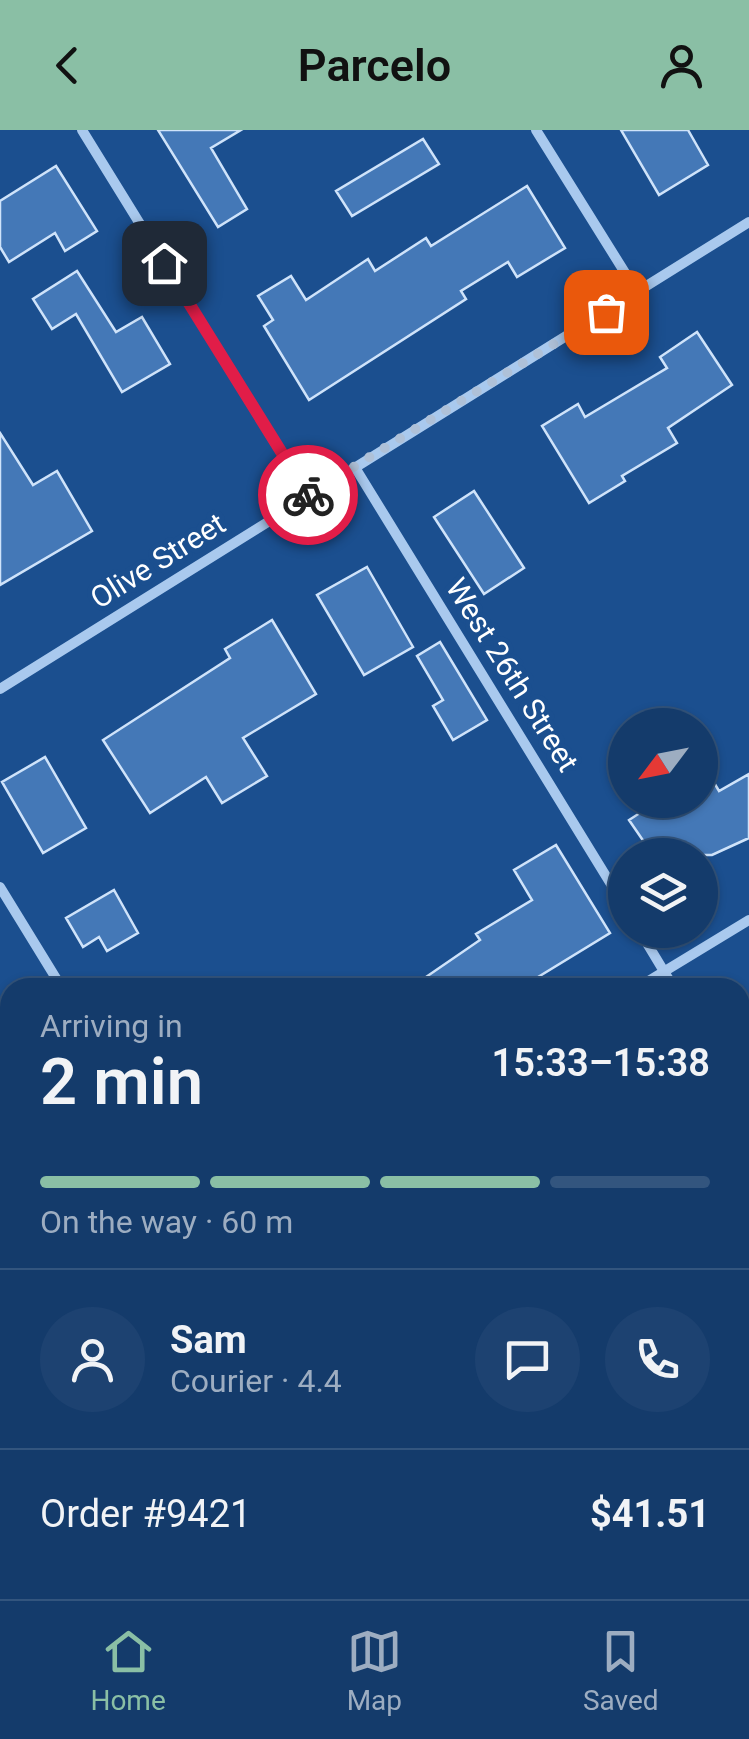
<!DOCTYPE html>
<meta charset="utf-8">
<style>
:root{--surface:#143b6b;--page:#1d4271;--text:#f1f3f6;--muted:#9dadc1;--line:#33557e;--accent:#8abfa5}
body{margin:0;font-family:Roboto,sans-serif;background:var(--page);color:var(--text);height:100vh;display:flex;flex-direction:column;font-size:38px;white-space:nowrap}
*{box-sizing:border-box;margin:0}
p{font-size:32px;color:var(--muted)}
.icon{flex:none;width:55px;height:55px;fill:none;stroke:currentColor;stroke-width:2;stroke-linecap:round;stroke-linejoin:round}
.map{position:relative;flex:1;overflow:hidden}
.panel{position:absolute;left:0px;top:848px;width:750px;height:622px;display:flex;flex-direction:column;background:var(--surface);border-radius:30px 30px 0 0;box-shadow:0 2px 8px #0004,0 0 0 2px var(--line)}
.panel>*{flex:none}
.needle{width:65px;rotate:238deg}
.tools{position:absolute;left:608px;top:578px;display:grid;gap:20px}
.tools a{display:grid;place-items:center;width:110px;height:110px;border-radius:50%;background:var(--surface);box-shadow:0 2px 8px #0004,0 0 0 2px var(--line);font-size:50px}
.pin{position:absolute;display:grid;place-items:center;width:85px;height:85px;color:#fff;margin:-42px;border-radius:20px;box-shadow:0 5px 15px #0006}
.courier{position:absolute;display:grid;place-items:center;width:100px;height:100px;margin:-50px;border:8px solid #e11d48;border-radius:50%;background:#fff;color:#222;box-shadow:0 2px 12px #0007}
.summary em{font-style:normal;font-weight:600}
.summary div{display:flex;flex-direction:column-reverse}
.summary{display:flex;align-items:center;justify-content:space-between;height:170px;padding:0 40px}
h1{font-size:65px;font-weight:600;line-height:75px}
.bar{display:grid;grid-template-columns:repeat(4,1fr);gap:15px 10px;align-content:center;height:120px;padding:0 40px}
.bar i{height:12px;border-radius:8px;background:var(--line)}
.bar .selected{background:var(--accent)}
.bar p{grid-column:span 4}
.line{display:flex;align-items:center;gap:25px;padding:0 40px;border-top:2px solid var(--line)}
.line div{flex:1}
.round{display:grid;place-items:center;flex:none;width:105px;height:105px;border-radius:52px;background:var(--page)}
header{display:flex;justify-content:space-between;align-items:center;height:130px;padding:0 40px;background:var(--accent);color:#111;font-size:45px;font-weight:600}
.menu{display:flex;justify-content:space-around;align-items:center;height:140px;border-top:2px solid var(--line);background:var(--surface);font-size:28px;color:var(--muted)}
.menu a{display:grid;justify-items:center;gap:5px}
.menu .selected{color:var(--accent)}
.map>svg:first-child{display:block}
.building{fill:#4478b7;stroke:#cfe3fa;stroke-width:2.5}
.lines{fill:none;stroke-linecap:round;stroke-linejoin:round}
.minor{stroke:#a9c9ee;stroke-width:10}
.done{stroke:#afc1d8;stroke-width:10;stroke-dasharray:0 18}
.route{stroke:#e11d48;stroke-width:12}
.labels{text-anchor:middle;stroke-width:10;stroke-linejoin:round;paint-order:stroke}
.street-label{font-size:30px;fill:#fff;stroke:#1b4f8f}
</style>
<header><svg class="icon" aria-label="back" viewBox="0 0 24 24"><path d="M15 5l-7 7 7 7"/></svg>Parcelo<svg class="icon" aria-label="person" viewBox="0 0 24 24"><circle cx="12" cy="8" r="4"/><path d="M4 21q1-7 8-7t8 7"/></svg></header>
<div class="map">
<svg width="749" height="1469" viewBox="0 0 749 1469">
<rect width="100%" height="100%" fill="#1b4f8f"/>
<path class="building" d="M158,0H241L211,18L247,79L218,97Z
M621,0H688L708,35L659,65Z
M423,9L439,34L352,86L336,61Z
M56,36L97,101L65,121L55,103L9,132L0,117V71Z
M527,56L565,118L517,147L508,132L461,161L466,169L309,270L264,196L273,190L258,166L291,146L306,170L368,129L375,141L426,108L431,116Z
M77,141L116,202L142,187L170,234L122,262L76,184L52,199L33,169Z
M697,202L732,255L668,298L677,313L622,346L625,351L589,373L542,296L578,274L585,287L667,238L660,227Z
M0,303L33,355L57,341L92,401L0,455Z
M474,361L524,438L484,464L434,387Z
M367,437L413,517L364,545L317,465Z
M272,490L316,564L243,608L267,646L222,673L206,647L150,683L103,610L230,528L225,519Z
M440,512L487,590L453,610L433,576L443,570L417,526Z
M45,627L86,698L43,723L2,652Z
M700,629L719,661L749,644V708L712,725H653L629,690L660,670H700Z
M556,715L610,803L520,858H410L480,810L476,804L532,770L514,740Z
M114,760L138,803L107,821L99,807L83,817L66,788Z"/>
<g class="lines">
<path class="minor" d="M82,0L308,366
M536,0L637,162
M356,339L625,777
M0,559L749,92
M0,757L62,858
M639,800L674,858
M637,858L749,790
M740,964L749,979
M0,1261L10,1254
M438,1460L444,1469"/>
</g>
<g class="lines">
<path class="done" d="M308,365L606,182"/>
<path class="route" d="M164,133L308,365"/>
</g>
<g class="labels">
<g class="street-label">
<text transform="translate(158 431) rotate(-32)" y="10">Olive Street</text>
<text transform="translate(512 545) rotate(58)" y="10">West 26th Street</text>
</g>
</g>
</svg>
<div class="tools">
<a><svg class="needle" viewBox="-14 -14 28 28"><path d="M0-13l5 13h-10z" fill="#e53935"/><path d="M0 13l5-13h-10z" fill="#9dadc1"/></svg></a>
<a><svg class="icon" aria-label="layers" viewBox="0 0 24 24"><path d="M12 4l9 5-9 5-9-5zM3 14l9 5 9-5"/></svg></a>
</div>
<div class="pin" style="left:606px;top:182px;background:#ea580c"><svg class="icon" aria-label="bag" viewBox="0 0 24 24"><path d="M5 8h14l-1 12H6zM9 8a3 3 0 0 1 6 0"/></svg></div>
<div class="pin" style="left:164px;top:133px;background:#1f2937"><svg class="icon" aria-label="home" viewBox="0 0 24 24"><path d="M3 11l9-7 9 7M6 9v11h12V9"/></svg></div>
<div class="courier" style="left:308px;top:365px"><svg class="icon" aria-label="bike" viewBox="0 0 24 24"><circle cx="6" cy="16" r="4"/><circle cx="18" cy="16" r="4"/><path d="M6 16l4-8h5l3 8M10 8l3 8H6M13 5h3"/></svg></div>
<section class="panel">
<div class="summary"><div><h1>2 min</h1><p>Arriving in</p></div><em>15:33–15:38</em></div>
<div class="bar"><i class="selected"></i><i class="selected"></i><i class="selected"></i><i></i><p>On the way · 60 m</p></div>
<div class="line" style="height:180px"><a class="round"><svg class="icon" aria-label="person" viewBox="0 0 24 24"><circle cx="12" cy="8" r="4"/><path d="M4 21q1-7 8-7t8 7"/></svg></a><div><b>Sam</b><p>Courier · 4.4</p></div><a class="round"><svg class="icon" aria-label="chat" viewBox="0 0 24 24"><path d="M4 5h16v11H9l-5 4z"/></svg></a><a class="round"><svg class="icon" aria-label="phone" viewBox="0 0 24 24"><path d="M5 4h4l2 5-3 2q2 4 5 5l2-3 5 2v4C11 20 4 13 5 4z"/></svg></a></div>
<div class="line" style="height:130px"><div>Order #9421</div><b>$41.51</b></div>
</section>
</div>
<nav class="menu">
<a class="selected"><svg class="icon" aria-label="home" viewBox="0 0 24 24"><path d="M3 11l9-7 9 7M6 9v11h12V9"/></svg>Home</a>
<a><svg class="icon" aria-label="map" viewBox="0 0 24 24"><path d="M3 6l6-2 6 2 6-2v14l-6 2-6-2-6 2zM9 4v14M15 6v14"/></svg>Map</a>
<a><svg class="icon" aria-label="saved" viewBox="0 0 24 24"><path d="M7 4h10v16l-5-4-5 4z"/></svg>Saved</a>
</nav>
